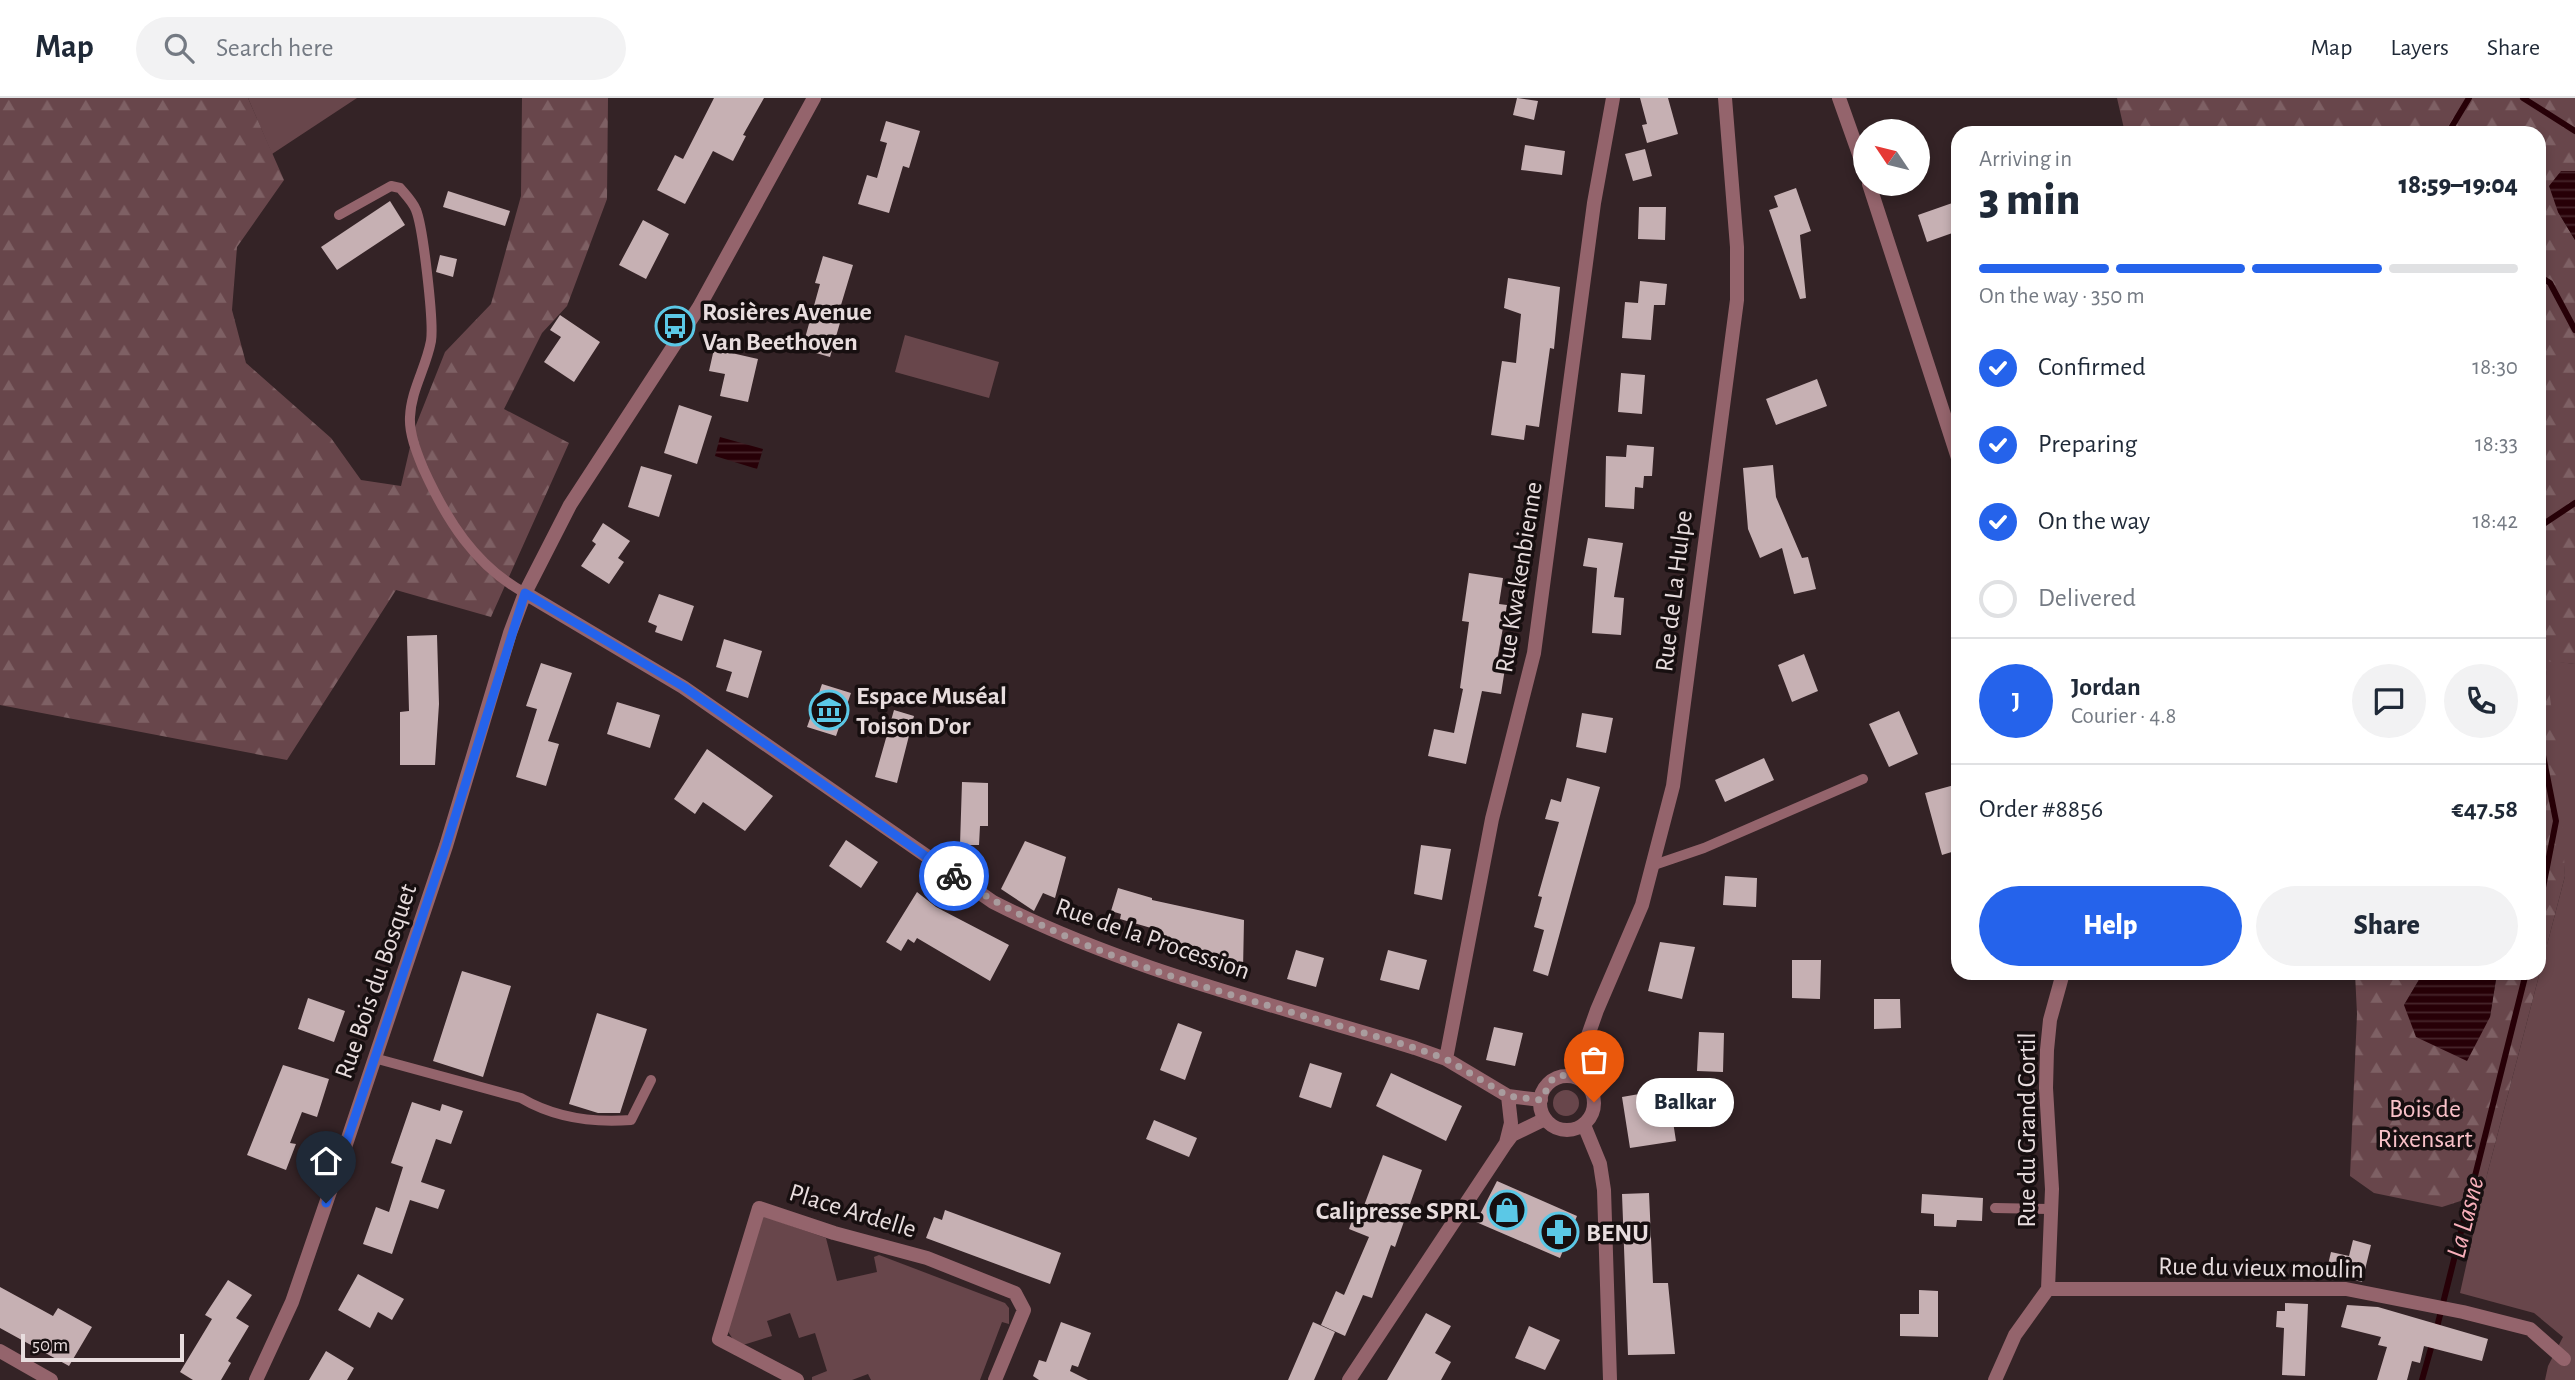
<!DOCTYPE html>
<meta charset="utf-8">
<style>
:root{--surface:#fff;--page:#f2f2f3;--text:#1f2937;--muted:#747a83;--line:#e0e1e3;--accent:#2563eb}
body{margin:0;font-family:"Alegreya Sans",sans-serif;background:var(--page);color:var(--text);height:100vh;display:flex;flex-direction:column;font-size:26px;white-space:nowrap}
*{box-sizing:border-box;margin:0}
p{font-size:23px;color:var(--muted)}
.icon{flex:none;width:38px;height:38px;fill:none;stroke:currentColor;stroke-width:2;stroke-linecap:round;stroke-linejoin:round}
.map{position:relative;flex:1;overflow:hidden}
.panel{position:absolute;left:1951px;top:28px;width:595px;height:854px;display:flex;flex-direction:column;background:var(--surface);border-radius:21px;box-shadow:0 4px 10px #0003}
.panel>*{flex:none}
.needle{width:46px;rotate:305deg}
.fabs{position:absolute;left:1853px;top:21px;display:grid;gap:14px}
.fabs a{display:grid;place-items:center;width:77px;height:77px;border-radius:50%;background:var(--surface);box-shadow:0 4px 10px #0003;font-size:35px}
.scale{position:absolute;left:21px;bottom:18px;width:163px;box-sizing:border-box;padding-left:7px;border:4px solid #e8ddde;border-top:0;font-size:19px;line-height:24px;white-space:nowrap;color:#e8ddde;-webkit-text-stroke:5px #170f10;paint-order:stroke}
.pin{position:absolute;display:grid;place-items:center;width:60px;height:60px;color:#fff;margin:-72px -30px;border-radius:50% 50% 50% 0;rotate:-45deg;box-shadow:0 0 7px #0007}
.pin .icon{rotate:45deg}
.courier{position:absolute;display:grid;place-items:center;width:70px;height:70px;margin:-35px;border:5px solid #2563eb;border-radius:50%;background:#fff;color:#222;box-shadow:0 2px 9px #0007}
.bubble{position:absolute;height:49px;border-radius:24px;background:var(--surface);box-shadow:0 4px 10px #0003;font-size:23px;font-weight:800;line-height:49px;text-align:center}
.summary em{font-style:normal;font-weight:800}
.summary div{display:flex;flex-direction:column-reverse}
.summary{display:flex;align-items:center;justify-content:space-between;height:119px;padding:0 28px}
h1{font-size:46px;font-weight:800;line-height:52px}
.bar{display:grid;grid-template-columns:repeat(4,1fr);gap:10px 7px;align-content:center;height:84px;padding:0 28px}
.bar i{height:9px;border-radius:5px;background:var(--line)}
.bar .active{background:var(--accent)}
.bar p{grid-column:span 4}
.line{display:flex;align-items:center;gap:18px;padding:0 28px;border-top:2px solid var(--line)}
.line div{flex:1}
.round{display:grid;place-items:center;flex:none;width:74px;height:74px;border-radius:37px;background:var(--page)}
ol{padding:0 28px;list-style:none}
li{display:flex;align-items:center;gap:21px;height:77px}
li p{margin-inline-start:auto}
li .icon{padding:7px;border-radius:50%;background:var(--accent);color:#fff;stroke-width:4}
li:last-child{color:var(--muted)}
li i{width:38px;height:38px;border:4px solid var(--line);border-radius:50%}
.button{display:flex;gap:14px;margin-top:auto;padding:14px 28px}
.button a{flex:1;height:80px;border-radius:42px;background:var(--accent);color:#fff;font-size:28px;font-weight:800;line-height:80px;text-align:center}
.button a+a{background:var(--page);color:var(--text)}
header{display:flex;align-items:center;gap:42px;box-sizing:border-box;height:98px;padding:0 35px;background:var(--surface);border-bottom:2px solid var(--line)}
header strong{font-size:33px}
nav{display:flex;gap:38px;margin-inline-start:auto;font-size:24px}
.search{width:490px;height:63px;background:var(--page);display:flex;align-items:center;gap:18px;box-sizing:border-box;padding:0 24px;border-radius:38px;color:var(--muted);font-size:26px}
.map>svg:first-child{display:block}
.green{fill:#68464b}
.forest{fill:url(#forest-firs)}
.water{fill:url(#water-rules)}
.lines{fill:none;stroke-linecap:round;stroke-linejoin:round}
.stream{stroke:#270007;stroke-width:6}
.building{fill:#c6b0b3}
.service{stroke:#94646c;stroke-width:10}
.minor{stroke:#94646c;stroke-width:14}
.tertiary{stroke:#94646c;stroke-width:14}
.done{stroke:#a99c9e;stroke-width:7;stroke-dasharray:0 12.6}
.route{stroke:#2563eb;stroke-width:9}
.labels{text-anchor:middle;stroke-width:7;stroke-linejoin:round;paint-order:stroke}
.poi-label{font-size:26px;font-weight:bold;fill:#e8ddde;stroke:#170f10;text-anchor:start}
.street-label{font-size:26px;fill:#e8ddde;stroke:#170f10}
.park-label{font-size:26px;fill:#f9c1c8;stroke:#170f10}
.water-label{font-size:28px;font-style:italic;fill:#f8afba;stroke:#170f10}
</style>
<header>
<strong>Map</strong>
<div class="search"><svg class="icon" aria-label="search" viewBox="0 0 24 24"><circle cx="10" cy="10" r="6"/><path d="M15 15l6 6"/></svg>Search here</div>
<nav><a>Map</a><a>Layers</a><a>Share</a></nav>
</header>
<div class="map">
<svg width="2575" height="1282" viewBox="0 0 2575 1282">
<defs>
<pattern id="forest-firs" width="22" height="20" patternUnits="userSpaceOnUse" patternTransform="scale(1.75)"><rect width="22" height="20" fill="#68464b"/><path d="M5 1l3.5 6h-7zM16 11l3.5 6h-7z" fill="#7e6064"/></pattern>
<pattern id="water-rules" width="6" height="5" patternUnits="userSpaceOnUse" patternTransform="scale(1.75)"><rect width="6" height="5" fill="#270007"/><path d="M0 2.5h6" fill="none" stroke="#46252b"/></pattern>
</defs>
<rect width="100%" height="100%" fill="#342326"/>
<path class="green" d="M248,0H357L272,56Z
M905,237L999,264L989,300L895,274Z
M2545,562L2575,566V1282H2545L2548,1268L2563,1239L2534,1215L2460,1195L2482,1096L2565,778Z
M1553 1005a13 13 0 1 1 26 0a13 13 0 1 1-26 0Z
M763,1118L826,1140L837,1183L877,1174L874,1159L879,1157L1005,1205L1009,1210V1226L1002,1224L980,1282H871L868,1276L852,1282H812V1279L827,1273L815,1235L799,1240L790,1215L767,1223L772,1238L743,1247L734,1243L727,1232Z"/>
<path class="forest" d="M0,0H248L284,82L237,149L232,212L246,265L331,340L361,382L401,388L414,332L445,254L491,206L521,98L522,0H608L607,101L567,208L542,235L504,311L569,345L491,519L396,492L287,662L0,607Z
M2117,0H2575V73H2561L2558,114L2575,142V566L2545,563L2559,665L2565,778L2482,1096L2442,1109L2374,1095L2350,1078L2357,916L2355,875H2423L2404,907L2490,919L2497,875H2539V35H2125Z"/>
<path class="water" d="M2561,73H2575V142L2558,114L2549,88Z
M720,339L763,351L757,371L715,358Z
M2423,875H2497L2490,919L2467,963L2416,939L2404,907Z"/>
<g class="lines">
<path class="stream" d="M2523,0L2575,33
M2448,35L2469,0
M2539,178L2550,185L2575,232
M2539,429L2575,405
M2539,637L2556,723L2539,810
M2436,1233L2526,875
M2422,1282L2433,1243"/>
</g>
<path class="building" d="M714,0H764L743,37L746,38L733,63L713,53L685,106L657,92L675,57L683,61Z
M1517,0L1538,3L1534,22L1513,17Z
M1640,0H1668L1678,36L1647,45L1642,27L1647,26Z
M886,23L920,33L909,70L903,68L889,115L858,106L867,77L877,80L887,45L880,43Z
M1525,47L1565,53L1562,77L1521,72Z
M1645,51L1652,78L1633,83L1625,56Z
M1796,90L1811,133L1800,137L1806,200L1800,201L1769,112L1778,109L1774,98Z
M448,93L510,113L505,128L443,109Z
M390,103L405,127L337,172L321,149Z
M1958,103V133L1927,144L1918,117Z
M1639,109H1666L1665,142L1638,141Z
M643,122L669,136L646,181L619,167Z
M440,157L457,161L453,179L436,174Z
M823,158L853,167L838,217L842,218L830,259L802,251L820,186L815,185Z
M1508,180L1560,189L1554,251L1550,250L1539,329L1526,327L1524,342L1491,337L1502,263L1516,265L1521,216L1504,210Z
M1640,183L1667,186L1665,207H1654L1651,242L1622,240L1625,204L1638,205Z
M560,217L600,244L574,284L544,264L561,239L550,232Z
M714,251L758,261L748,304L720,298L725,276L709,273Z
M1621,275L1645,277L1642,316L1618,314Z
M1817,281L1827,308L1776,327L1766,301Z
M679,307L712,318L697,366L664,355Z
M1627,347L1654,349L1652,378H1644L1643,390L1635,389L1634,411L1605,409L1606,358L1626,359Z
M1773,367L1776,399L1802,460L1808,459L1816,491L1794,496L1782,450L1760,460L1748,431L1743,370Z
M641,368L672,377L659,419L628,409Z
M603,425L630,443L618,460L624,464L609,486L581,468L596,446L592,443Z
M1588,440L1623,445L1614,499L1624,500L1621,537L1592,535L1597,470L1583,468Z
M1469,475L1503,480L1499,506L1507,507L1497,563L1506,564L1501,596L1482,593L1466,666L1428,658L1434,631L1454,635L1463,591L1460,590L1469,524L1462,523Z
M659,496L694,508L682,543L655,534L657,528L648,524Z
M437,537L439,606L435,667H400V614L409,613L407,538Z
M724,541L762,553L748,600L726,593L732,574L716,569Z
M1804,556L1818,593L1792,604L1778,567Z
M541,565L572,575L548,643L559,646L546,688L516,679L537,611L526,608Z
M822,586L851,595L836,638L807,629Z
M617,604L660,617L650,650L607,636Z
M894,612L914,618L897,685L875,679Z
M1899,613L1918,656L1889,669L1869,626Z
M1582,615L1613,620L1606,655L1576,649Z
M707,651L773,698L745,733L703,704L695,716L674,701Z
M1764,660L1774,682L1725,704L1715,682Z
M1567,680L1600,689L1548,878L1533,873L1544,832L1534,829L1542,799L1538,798L1559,724L1545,721L1551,701L1561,704Z
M962,684L988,685V728H980L979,747H960Z
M1958,686V752L1942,757L1925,695Z
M846,742L878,764L861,790L829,768Z
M1025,743L1066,759L1055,800L1043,795L1034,813L1001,791Z
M1421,747L1451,751L1442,802L1414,796Z
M1725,778L1757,780L1756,809L1723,807Z
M1118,790L1152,800V802L1244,822L1243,872L1155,844L1158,832L1120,821L1121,816L1111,813Z
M917,794L936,809L1009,847L990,883L917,840L914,845L908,841L901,853L886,844Z
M1660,844L1695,849L1682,901L1648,893Z
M1296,852L1324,860L1316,889L1287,881Z
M1388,852L1427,862L1419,892L1380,882Z
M1792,862H1821L1820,901L1792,900Z
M462,873L511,888L483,979L433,963Z
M308,900L345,913L334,944L298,931Z
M1874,901H1900L1901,930L1874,931Z
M597,915L647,931L620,1015H598L569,1006Z
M1178,925L1202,934L1185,982L1160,972Z
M1494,929L1523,935L1515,968L1486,962Z
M1699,934L1724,935L1723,974L1697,973Z
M1310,965L1342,975L1331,1010L1299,999Z
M283,967L329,981L317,1019L302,1014L290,1045L296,1046L286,1072L247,1057Z
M1391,975L1462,1008L1446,1043L1376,1008Z
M1668,991L1676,1043L1630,1050L1622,999Z
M412,1004L440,1013L442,1006L463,1013L451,1046L436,1041L421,1084L445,1092L438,1111L410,1102L392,1156L363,1146L376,1109L389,1114L403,1069L391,1065Z
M1154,1022L1197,1040L1189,1059L1146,1041Z
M1383,1057L1422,1072L1395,1149L1391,1147L1372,1200L1363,1197L1345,1238L1321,1227L1336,1193L1344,1197L1369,1139L1349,1131L1356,1111L1362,1113Z
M1497,1083L1577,1118L1560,1160L1476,1124Z
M1649,1095L1653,1185H1668L1675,1256L1628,1257L1622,1096Z
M1922,1096L1983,1100L1982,1123L1957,1122L1956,1129L1934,1128V1116L1921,1115Z
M945,1112L1061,1155L1050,1186L926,1140L934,1119L942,1122Z
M2353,1142L2371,1147L2362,1184L2326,1175L2331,1154L2349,1158Z
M358,1176L404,1201L392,1222L378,1214L370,1230L338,1212Z
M228,1182L252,1197L236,1220L249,1228L228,1263L231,1265L221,1282H193L180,1274L212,1221L205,1217Z
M0,1189L53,1218L58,1210L92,1229L69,1268L0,1230Z
M1919,1192L1938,1193V1239L1900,1238V1216H1919Z
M2285,1205L2308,1206L2305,1278L2282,1277L2284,1230L2276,1229L2277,1213H2285Z
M2347,1207L2378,1209L2488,1241L2482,1263L2424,1248L2420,1265L2412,1263L2407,1282H2377L2387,1249L2378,1247L2381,1239L2341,1229Z
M1426,1215L1451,1228L1435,1255L1451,1264L1441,1282H1387Z
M1061,1224L1091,1235L1078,1269L1072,1267L1070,1273L1088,1282H1039L1033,1278L1039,1262L1046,1264Z
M1313,1224L1335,1234L1314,1282H1288Z
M1529,1228L1560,1242L1545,1272L1515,1260Z
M326,1253L354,1270L347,1282H309Z"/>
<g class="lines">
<path class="service" d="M339,117L391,88L400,90C406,97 413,104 416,112C423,129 434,224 431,243C426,270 411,292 410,319C409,336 417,355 423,370C446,421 475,468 525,495
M1654,767L1704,750L1863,681
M374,960L521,1000C555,1020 592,1025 631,1022L651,982
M1995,1110L2052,1111"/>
<path class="minor" d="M1839,0L1866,76
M1869,86L1958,360
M525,495L683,589L993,804C1126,872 1273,906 1415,950L1446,961L1508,998L1541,1002
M1446,961L1492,721L1534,555L1594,105L1613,0
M1506,1045L1511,1025L1508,998
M2048,1191H2346L2463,1214L2530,1231L2564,1261
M2048,1191L2052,1091L2046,990L2047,952L2050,922L2063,875
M0,1253L51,1282
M256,1282L292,1204L335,1079L446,748L510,535L525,495L570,407L699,209L814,0
M797,1282L719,1241L759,1110L834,1135L927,1160L1015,1195L1024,1212L995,1282
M1349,1282L1506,1045L1512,1037L1543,1022
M1995,1282L2015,1237L2048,1191"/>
<path class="tertiary" d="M1574,977L1597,912L1642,807L1673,688L1737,202V149L1725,0
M1540 1005a27 27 0 1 1 54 0a27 27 0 1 1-54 0Z
M1584,1027L1600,1066L1604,1092L1610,1282"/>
</g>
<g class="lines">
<path class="done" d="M954,778C1091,869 1259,902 1415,950L1446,961L1508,998L1541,1002L1553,980C1576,972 1588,983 1594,1004"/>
<path class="route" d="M326,1105L446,748L525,495L684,589L954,778"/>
</g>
<defs>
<symbol id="bus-ring" viewBox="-11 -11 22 22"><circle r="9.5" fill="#170f10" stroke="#5bc8e6" stroke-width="1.5"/><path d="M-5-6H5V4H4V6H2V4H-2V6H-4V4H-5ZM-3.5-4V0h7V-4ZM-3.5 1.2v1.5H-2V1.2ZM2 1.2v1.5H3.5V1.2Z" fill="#5bc8e6"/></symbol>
<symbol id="museum-ring" viewBox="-11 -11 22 22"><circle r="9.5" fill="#170f10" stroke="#5bc8e6" stroke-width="1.5"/><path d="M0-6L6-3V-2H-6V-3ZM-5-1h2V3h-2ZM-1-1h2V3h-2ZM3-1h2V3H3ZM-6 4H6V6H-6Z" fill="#5bc8e6"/></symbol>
<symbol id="shop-ring" viewBox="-11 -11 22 22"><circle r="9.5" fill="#170f10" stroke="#5bc8e6" stroke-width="1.5"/><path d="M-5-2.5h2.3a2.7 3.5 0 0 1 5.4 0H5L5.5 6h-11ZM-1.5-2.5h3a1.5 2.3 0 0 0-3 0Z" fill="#5bc8e6"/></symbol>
<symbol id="pharmacy-ring" viewBox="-11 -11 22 22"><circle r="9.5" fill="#170f10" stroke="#5bc8e6" stroke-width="1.5"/><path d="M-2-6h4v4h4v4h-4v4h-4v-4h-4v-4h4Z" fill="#5bc8e6"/></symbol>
</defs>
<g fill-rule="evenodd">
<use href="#bus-ring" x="653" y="206" width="44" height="44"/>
<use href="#museum-ring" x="807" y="590" width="44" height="44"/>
<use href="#shop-ring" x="1485" y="1090" width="44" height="44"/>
<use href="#pharmacy-ring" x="1537" y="1112" width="44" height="44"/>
</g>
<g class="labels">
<g class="poi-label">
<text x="702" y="222">Rosières Avenue<tspan x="702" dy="30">Van Beethoven</tspan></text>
<text x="856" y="606">Espace Muséal<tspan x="856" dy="30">Toison D'or</tspan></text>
<text x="1480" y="1121" text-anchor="end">Calipresse SPRL</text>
<text x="1586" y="1143">BENU</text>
</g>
<g class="street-label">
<text transform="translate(1518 479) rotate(-81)" y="9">Rue Kwakenbienne</text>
<text transform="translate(1673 493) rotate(-83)" y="9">Rue de La Hulpe</text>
<text transform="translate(1153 840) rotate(19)" y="9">Rue de la Procession</text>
<text transform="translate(375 883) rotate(-71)" y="9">Rue Bois du Bosquet</text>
<text transform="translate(2026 1032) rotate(-90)" y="9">Rue du Grand Cortil</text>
<text transform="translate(853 1112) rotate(17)" y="9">Place Ardelle</text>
<text transform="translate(2261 1169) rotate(1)" y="9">Rue du vieux moulin</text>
</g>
<g class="park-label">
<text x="2425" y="1019">Bois de<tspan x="2425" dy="30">Rixensart</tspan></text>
</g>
<g class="water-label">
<text transform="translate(2464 1119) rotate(-76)" y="10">La Lasne</text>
</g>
</g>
</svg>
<div class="fabs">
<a><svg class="needle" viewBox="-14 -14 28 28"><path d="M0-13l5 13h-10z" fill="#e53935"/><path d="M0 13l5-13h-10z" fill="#747a83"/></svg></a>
</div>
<div class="scale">50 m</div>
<div class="pin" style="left:1594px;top:1004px;background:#ea580c"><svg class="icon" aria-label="bag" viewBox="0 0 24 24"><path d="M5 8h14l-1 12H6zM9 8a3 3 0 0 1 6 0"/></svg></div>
<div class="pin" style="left:326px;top:1105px;background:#1f2937"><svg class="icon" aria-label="home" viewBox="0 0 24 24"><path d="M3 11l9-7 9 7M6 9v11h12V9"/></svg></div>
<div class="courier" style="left:954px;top:778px"><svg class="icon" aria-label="bike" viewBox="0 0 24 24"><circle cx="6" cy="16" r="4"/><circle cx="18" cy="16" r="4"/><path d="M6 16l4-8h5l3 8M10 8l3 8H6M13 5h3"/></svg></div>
<div class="bubble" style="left:1636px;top:980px;width:98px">Balkar</div>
<section class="panel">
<div class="summary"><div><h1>3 min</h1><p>Arriving in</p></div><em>18:59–19:04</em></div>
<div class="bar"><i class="active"></i><i class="active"></i><i class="active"></i><i></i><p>On the way · 350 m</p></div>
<ol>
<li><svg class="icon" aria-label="check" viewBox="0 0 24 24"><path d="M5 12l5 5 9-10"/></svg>Confirmed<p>18:30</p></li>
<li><svg class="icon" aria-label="check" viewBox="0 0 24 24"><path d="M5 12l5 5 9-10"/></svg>Preparing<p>18:33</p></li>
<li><svg class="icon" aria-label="check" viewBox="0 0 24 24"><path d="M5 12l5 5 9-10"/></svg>On the way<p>18:42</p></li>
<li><i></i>Delivered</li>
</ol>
<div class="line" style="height:126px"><b class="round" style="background:var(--accent);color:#fff">J</b><div><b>Jordan</b><p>Courier · 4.8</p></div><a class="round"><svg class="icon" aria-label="chat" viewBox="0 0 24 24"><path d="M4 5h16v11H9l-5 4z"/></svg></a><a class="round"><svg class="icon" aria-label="phone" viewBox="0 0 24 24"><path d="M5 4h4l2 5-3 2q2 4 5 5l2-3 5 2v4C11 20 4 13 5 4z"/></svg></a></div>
<div class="line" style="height:91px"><div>Order #8856</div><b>€47.58</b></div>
<div class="button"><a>Help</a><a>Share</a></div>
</section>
</div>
